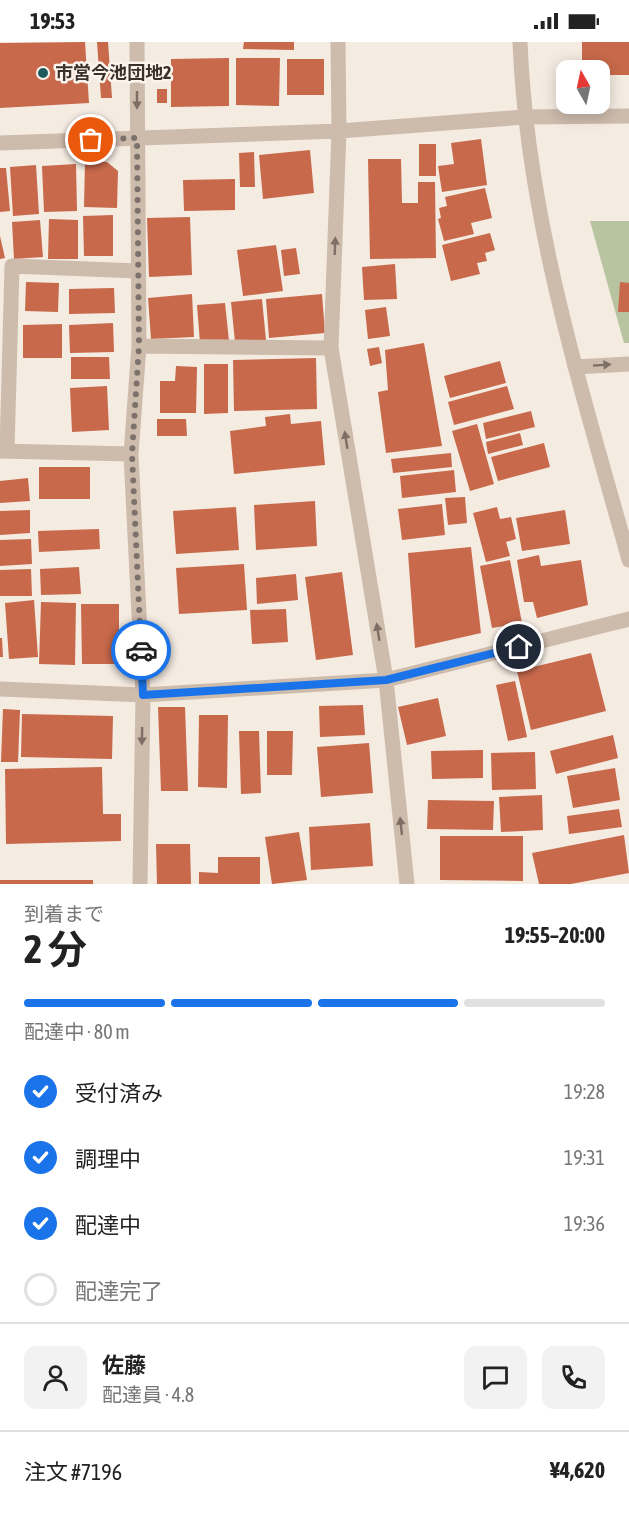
<!DOCTYPE html>
<html lang="ja">
<meta charset="utf-8">
<style>
:root{--surface:#fff;--page:#f2f2f2;--text:#222;--muted:#767676;--line:#e0e0e0;--accent:#1a73e8}
body{margin:0;font-family:"Asap Condensed","Noto Sans JP",sans-serif;background:var(--page);color:var(--text);height:100vh;display:flex;flex-direction:column;font-size:22px;white-space:nowrap}
*{box-sizing:border-box;margin:0}
p{font-size:20px;color:var(--muted)}
.icon{flex:none;width:33px;height:33px;fill:none;stroke:currentColor;stroke-width:2;stroke-linecap:round;stroke-linejoin:round}
.map{position:relative;height:842px;overflow:hidden}
.details{display:flex;flex-direction:column;background:var(--surface);flex:1}
.details>*{flex:none}
.needle{width:39px;rotate:351deg}
.fabs{position:absolute;left:556px;top:18px;display:grid;gap:12px}
.fabs a{display:grid;place-items:center;width:54px;height:54px;border-radius:12px;background:var(--surface);box-shadow:0 3px 15px #0003;font-size:30px}
.pin{position:absolute;display:grid;place-items:center;width:51px;height:51px;color:#fff;margin:-26px;border:3px solid #fff;border-radius:50%;box-shadow:0 2px 6px #0007}
.courier{position:absolute;display:grid;place-items:center;width:60px;height:60px;margin:-30px;border:4px solid #1a73e8;border-radius:50%;background:#fff;color:#222;box-shadow:0 2px 8px #0007}
.head em{font-style:normal;font-weight:700}
.head div{display:flex;flex-direction:column-reverse}
.head{display:flex;align-items:center;justify-content:space-between;height:102px;padding:0 24px}
h1{font-size:39px;font-weight:700;line-height:45px}
.bar{display:grid;grid-template-columns:repeat(4,1fr);gap:9px 6px;align-content:center;height:72px;padding:0 24px}
.bar i{height:8px;border-radius:4px;background:var(--line)}
.bar .active{background:var(--accent)}
.bar p{grid-column:span 4}
.line{display:flex;align-items:center;gap:15px;padding:0 24px;border-top:2px solid var(--line)}
.line div{flex:1}
.round{display:grid;place-items:center;flex:none;width:63px;height:63px;border-radius:12px;background:var(--page)}
ol{padding:0 24px;list-style:none}
li{display:flex;align-items:center;gap:18px;height:66px}
li p{margin-inline-start:auto}
li .icon{padding:6px;border-radius:50%;background:var(--accent);color:#fff;stroke-width:4}
li:last-child{color:var(--muted)}
li i{width:33px;height:33px;border:3px solid var(--line);border-radius:50%}
.status{display:flex;justify-content:space-between;align-items:center;height:42px;padding:0 30px;background:var(--surface);direction:ltr}
.status svg{height:16px;fill:currentColor}
.map>svg:first-child{display:block}
.green{fill:#b8c4a0}
.building{fill:#c8694b}
.lines{fill:none;stroke-linecap:round;stroke-linejoin:round}
.minor{stroke:#cdbbac;stroke-width:15}
.tertiary{stroke:#cdbbac;stroke-width:15}
.oneway{fill:#7d6f65}
.done{stroke:#7c716b;stroke-width:6;stroke-dasharray:0 10.8}
.route{stroke:#1a73e8;stroke-width:8}
.poi-dot{fill:#1f5a5e;stroke:#fbf5ee;stroke-width:2}
.labels{text-anchor:middle;stroke-width:5;stroke-linejoin:round;paint-order:stroke}
.poi-label{font-size:18px;font-weight:bold;fill:#3b302b;stroke:#fbf5ee;text-anchor:start}
</style>
<div class="status"><b>19:53</b><svg viewBox="0 0 49 12"><path d="M0 12V9h3v3zM5 12V6h3v6zM10 12V3h3v9zM15 12V0h3v12zM26 1h20v11H26zM47 4h2v5h-2z"/></svg></div>
<div class="map">
<svg width="629" height="842" viewBox="0 0 629 842">
<rect width="100%" height="100%" fill="#f4ebe1"/>
<path class="green" d="M590,179H629V301H624Z"/>
<path class="building" d="M85,0L89,61L0,66V1Z
M97,0H108L112,56H101Z
M244,0H294V8L243,7Z
M582,0H629V33H600V28H582Z
M229,16V64L171,65V17Z
M236,16H280L279,64L236,63Z
M287,17H324V53H287Z
M157,47H167V61H157Z
M481,97L487,143L442,150L438,124L454,122L451,101Z
M419,102H436V134H419Z
M310,108L314,151L263,157L259,113Z
M254,110L255,145H240L239,111Z
M368,117H401L402,161H418V140H435L436,216L370,217Z
M85,119L107,120L118,129L117,166L84,165Z
M76,122L77,169L44,170L42,124Z
M36,123L39,172L13,174L10,125Z
M0,126H6L10,169L0,170Z
M235,137V168L184,169L183,138Z
M485,146L492,176L471,181L474,192L444,199L438,177L441,176L439,166L447,164L445,155Z
M113,173V214H84L83,174Z
M190,175L192,233L149,235L147,176Z
M49,177L78,178V217H48Z
M40,178L43,215L14,217L12,180Z
M490,191L495,208L485,211L487,219L477,221L480,232L451,239L442,203Z
M0,194L5,216L0,217Z
M276,203L283,249L243,254L237,208Z
M296,206L300,232L284,234L281,208Z
M395,222L397,257L364,258L362,225Z
M26,240L59,241L58,270L25,269Z
M620,240L629,241V270H618Z
M114,246L115,271L69,272V247Z
M192,252L194,295L151,297L148,256Z
M322,252L325,291L269,296L266,257Z
M262,257L266,298L235,300L231,260Z
M225,261L229,299L200,301L197,263Z
M386,265L390,294L368,297L365,268Z
M113,281L114,310L70,311L69,283Z
M62,282V316H23V283Z
M424,301L442,404L386,411L378,350L388,348L385,308Z
M379,305L382,321L370,324L367,307Z
M71,315H109L110,337H71Z
M316,316L317,367L234,369L233,318Z
M500,319L506,341L450,356L444,334Z
M204,322H228V371L204,372Z
M176,324L197,325L196,371H160V339H175Z
M107,344L109,388L72,390L70,346Z
M507,344L514,367L454,383L448,360Z
M531,369L535,385L486,397L483,381Z
M290,372L291,382L321,379L325,423L234,432L230,389L266,384L265,375Z
M157,377H186L187,394H157Z
M477,382L494,442L470,449L452,389Z
M520,391L523,403L488,412L486,400Z
M544,401L550,425L498,439L491,415Z
M451,411L452,425L393,431L391,417Z
M39,425H90V457H39Z
M454,428L456,450L402,456L400,434Z
M28,436L30,459L0,461V439Z
M465,455L467,481L448,483L445,456Z
M315,459L317,504L256,508L254,463Z
M442,462L445,493L402,498L398,467Z
M236,465L239,508L176,512L173,469Z
M497,465L500,477L511,475L516,497L506,500L510,514L486,520L473,471Z
M30,468V491L0,493V469Z
M565,468L570,502L522,509L516,476Z
M99,487L100,507L39,510L38,489Z
M31,497L32,522L0,524V498Z
M471,505L481,591L415,606L408,511Z
M539,513L541,524L581,518L588,563L537,576L533,560H524L517,518Z
M510,518L522,581L492,586L480,524Z
M244,522L247,568L179,572L176,526Z
M79,525L81,552L41,553L40,527Z
M31,527L32,554H0V528Z
M342,530L353,613L316,618L305,535Z
M296,532L298,558L257,562L256,536Z
M34,558L38,615L9,617L5,561Z
M41,560L76,561L75,623L39,622Z
M81,562H119V622H82Z
M286,567L288,600L252,602L250,568Z
M0,596H2L3,615H0Z
M591,611L606,669L531,688L517,629Z
M515,639L527,695L508,699L496,643Z
M438,656L446,694L407,703L398,665Z
M363,663L365,693L320,695L319,664Z
M158,665H185L188,749H161Z
M3,667L20,668L18,720H1Z
M22,672L113,674L112,717L21,715Z
M199,673H228L227,746L198,745Z
M239,689H259L261,751L241,752Z
M267,689H293L292,733H267Z
M613,693L618,716L556,732L550,709Z
M369,701L373,751L321,755L317,705Z
M483,708V736L432,737L431,709Z
M535,710L536,747L492,748L491,711Z
M102,725L103,772H121V799L6,802L5,727Z
M615,726L620,758L573,766L567,734Z
M542,753L543,788L501,790L499,755Z
M428,758L494,759L493,788L427,787Z
M619,767L622,785L569,792L567,774Z
M370,781L373,824L311,828L309,785Z
M299,790L307,838L272,842L265,795Z
M624,793L629,831L571,842H539L532,811Z
M440,794H523V839L440,838Z
M156,802H190L191,842H157Z
M218,815H260V842H199V830L218,831Z
M0,838H93V842H0Z"/>
<g class="lines">
<path class="minor" d="M137,0L139,304L131,412L143,653L140,842
M338,0L339,89L331,306L386,638L407,842
M0,101L339,89L525,75L629,74
M139,304L331,306
M575,325L629,322
M0,409L131,412
M7,409L12,224L138,229
M0,647L143,653L386,638L629,577"/>
<path class="tertiary" d="M520,0C527,178 582,348 629,518"/>
</g>
<defs><path id="oneway-solid" d="M-6-.8H1V-3.2L6.5 0L1 3.2V.8H-6Z" transform="scale(1.5)"/></defs>
<g class="oneway">
<use href="#oneway-solid" transform="translate(137 58) rotate(90)"/>
<use href="#oneway-solid" transform="translate(335 204) rotate(-88)"/>
<use href="#oneway-solid" transform="translate(602 323) rotate(-4)"/>
<use href="#oneway-solid" transform="translate(346 398) rotate(-99)"/>
<use href="#oneway-solid" transform="translate(378 590) rotate(-99)"/>
<use href="#oneway-solid" transform="translate(142 694) rotate(91)"/>
<use href="#oneway-solid" transform="translate(401 784) rotate(-96)"/>
</g>
<g class="lines">
<path class="done" d="M91,98L137,96L139,304L132,412L141,608"/>
<path class="route" d="M141,608L143,653L386,638L519,605"/>
</g>
<circle class="poi-dot" cx="43" cy="31" r="6"/>
<g class="labels">
<g class="poi-label">
<text x="55" y="37">市営今池団地2</text>
</g>
</g>
</svg>
<div class="fabs">
<a><svg class="needle" viewBox="-14 -14 28 28"><path d="M0-13l5 13h-10z" fill="#e53935"/><path d="M0 13l5-13h-10z" fill="#767676"/></svg></a>
</div>
<div class="pin" style="left:91px;top:98px;background:#ea580c"><svg class="icon" aria-label="bag" viewBox="0 0 24 24"><path d="M5 8h14l-1 12H6zM9 8a3 3 0 0 1 6 0"/></svg></div>
<div class="pin" style="left:519px;top:605px;background:#1f2937"><svg class="icon" aria-label="home" viewBox="0 0 24 24"><path d="M3 11l9-7 9 7M6 9v11h12V9"/></svg></div>
<div class="courier" style="left:141px;top:608px"><svg class="icon" aria-label="car" viewBox="0 0 24 24"><path d="M5 17H2v-5l4-1 3-4h7l3 4 3 1v5h-3M9 17h6M6 11h13"/><circle cx="7" cy="17" r="2"/><circle cx="17" cy="17" r="2"/></svg></div>
</div>
<section class="details">
<div class="head"><div><h1>2 分</h1><p>到着まで</p></div><em>19:55–20:00</em></div>
<div class="bar"><i class="active"></i><i class="active"></i><i class="active"></i><i></i><p>配達中 · 80 m</p></div>
<ol>
<li><svg class="icon" aria-label="check" viewBox="0 0 24 24"><path d="M5 12l5 5 9-10"/></svg>受付済み<p>19:28</p></li>
<li><svg class="icon" aria-label="check" viewBox="0 0 24 24"><path d="M5 12l5 5 9-10"/></svg>調理中<p>19:31</p></li>
<li><svg class="icon" aria-label="check" viewBox="0 0 24 24"><path d="M5 12l5 5 9-10"/></svg>配達中<p>19:36</p></li>
<li><i></i>配達完了</li>
</ol>
<div class="line" style="height:108px"><a class="round"><svg class="icon" aria-label="person" viewBox="0 0 24 24"><circle cx="12" cy="8" r="4"/><path d="M4 21q1-7 8-7t8 7"/></svg></a><div><b>佐藤</b><p>配達員 · 4.8</p></div><a class="round"><svg class="icon" aria-label="chat" viewBox="0 0 24 24"><path d="M4 5h16v11H9l-5 4z"/></svg></a><a class="round"><svg class="icon" aria-label="phone" viewBox="0 0 24 24"><path d="M5 4h4l2 5-3 2q2 4 5 5l2-3 5 2v4C11 20 4 13 5 4z"/></svg></a></div>
<div class="line" style="height:78px"><div>注文 #7196</div><b>¥4,620</b></div>
</section>
